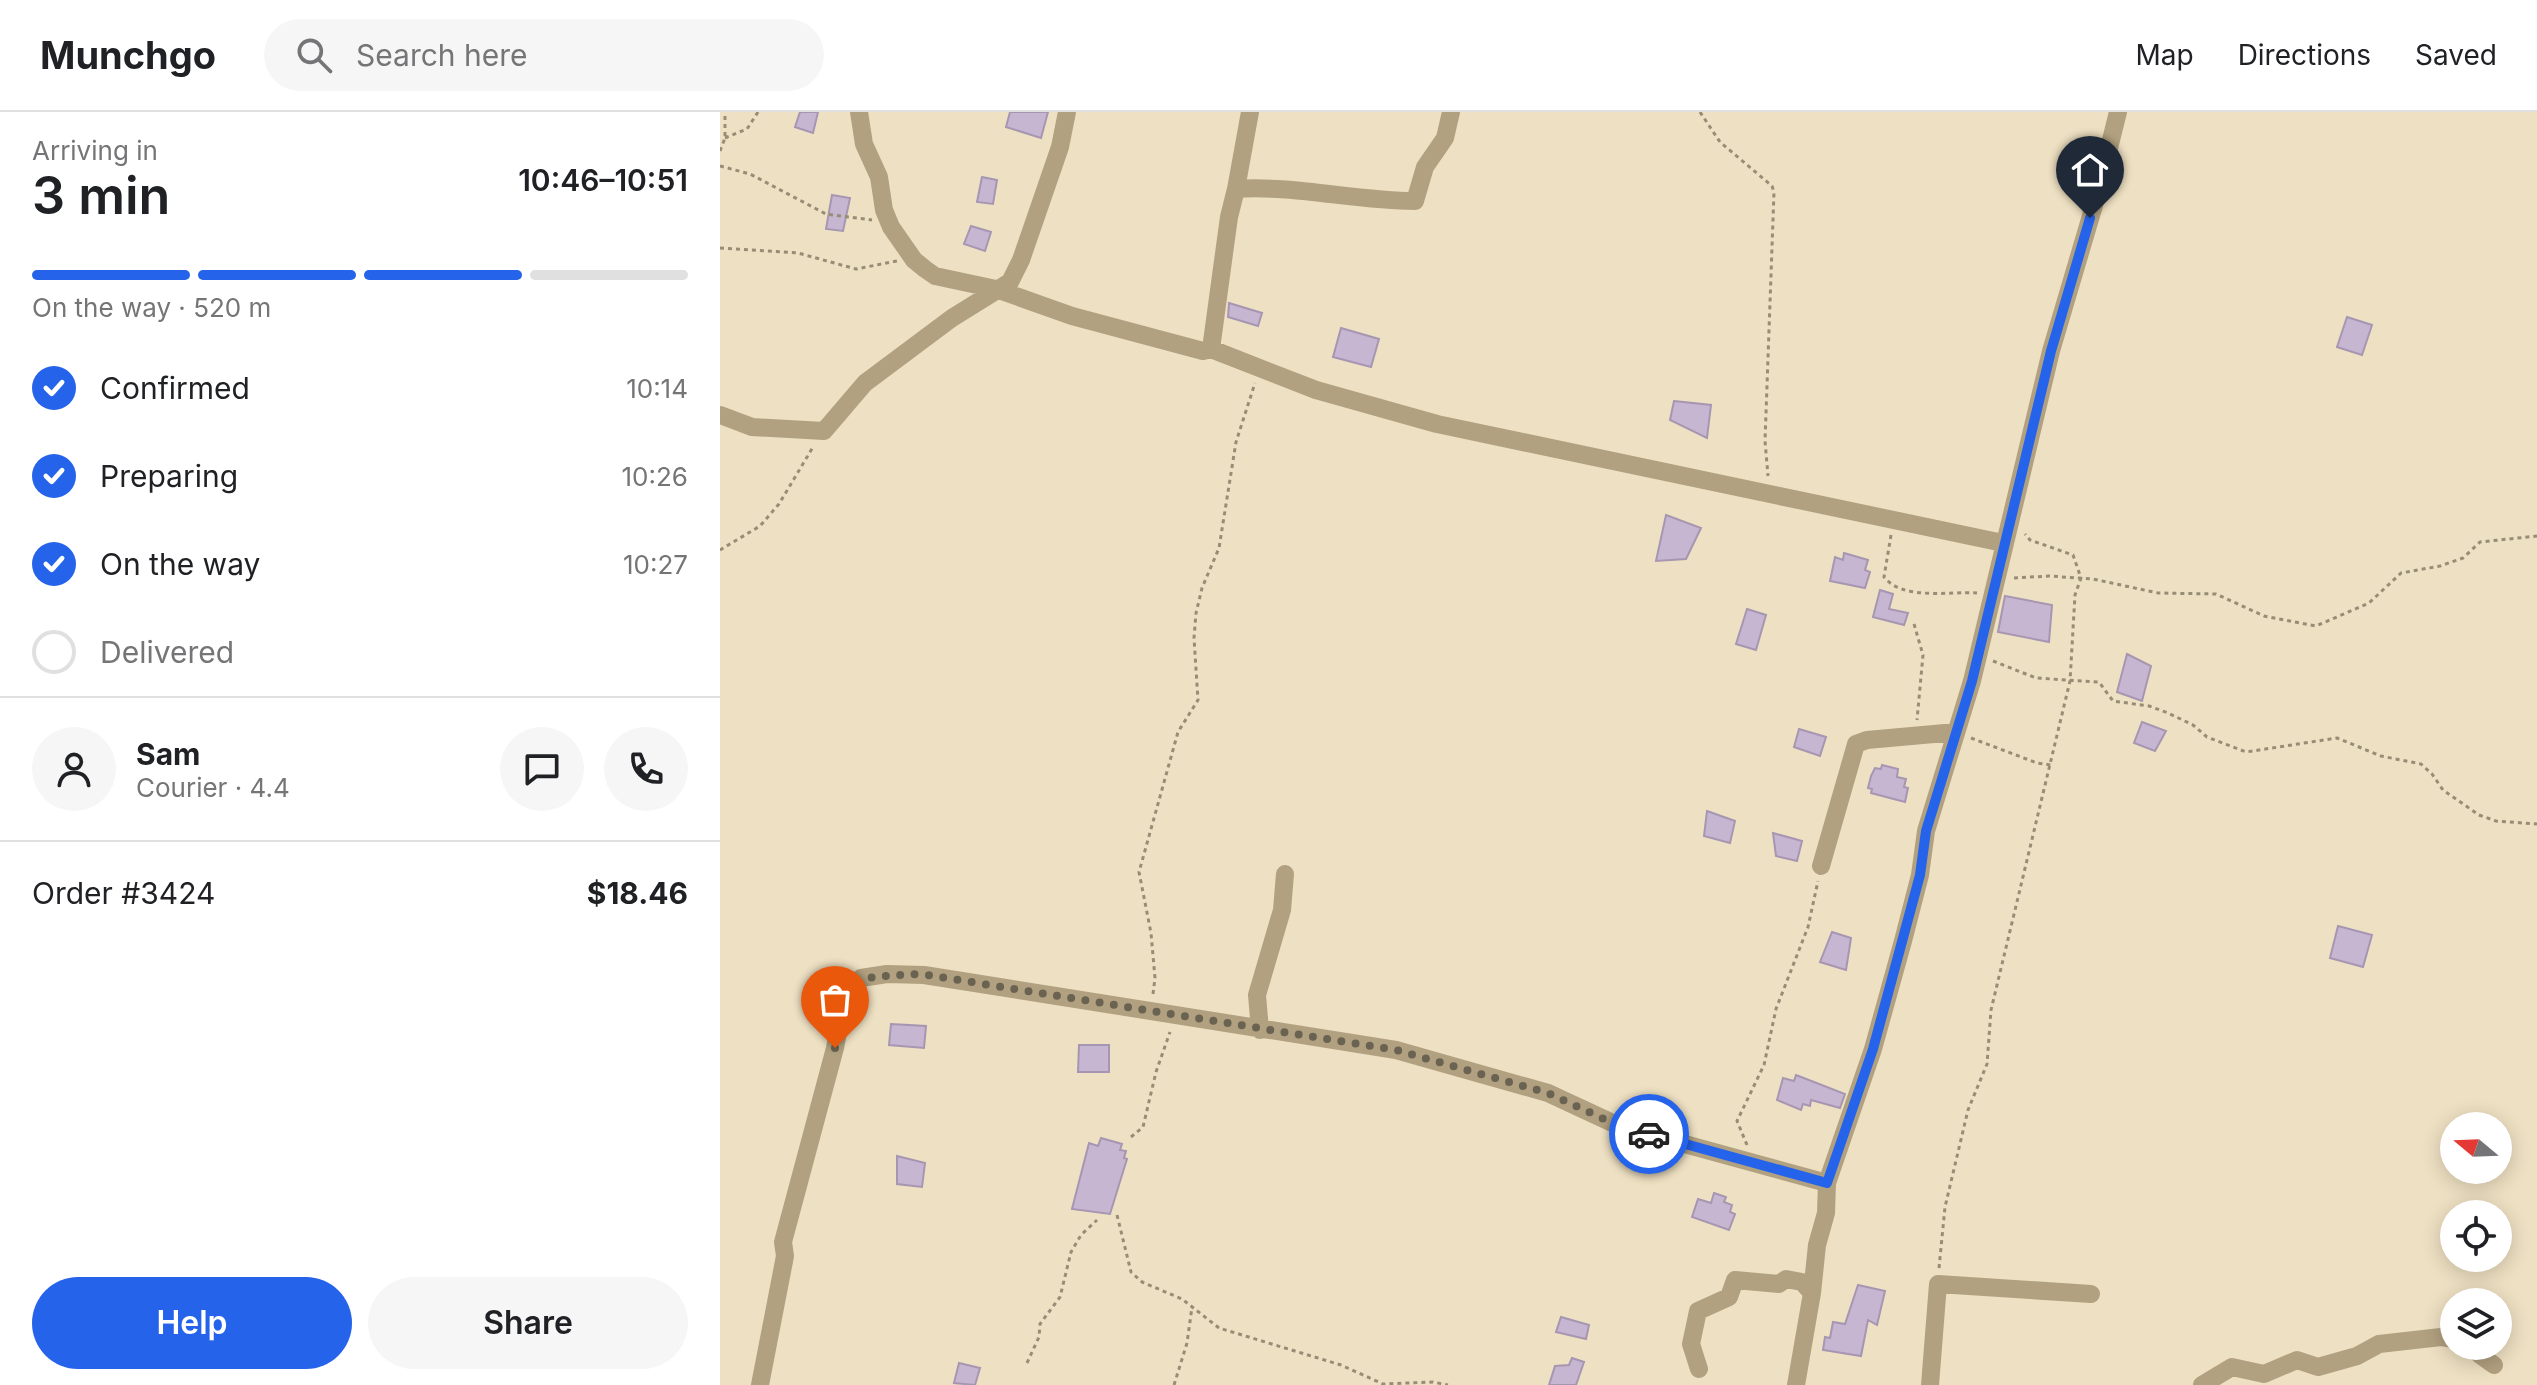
<!DOCTYPE html>
<meta charset="utf-8">
<style>
:root{--surface:#fff;--page:#f6f6f6;--text:#202124;--muted:#757577;--line:#e0e0e0;--accent:#2563eb}
body{margin:0;font-family:Inter,sans-serif;background:var(--page);color:var(--text);height:100vh;display:flex;flex-direction:column;font-size:30px;white-space:nowrap}
*{box-sizing:border-box;margin:0}
p{font-size:26px;color:var(--muted)}
.icon{flex:none;width:44px;height:44px;fill:none;stroke:currentColor;stroke-width:2;stroke-linecap:round;stroke-linejoin:round}
.map{position:relative;flex:1;overflow:hidden}
.panel{display:flex;flex-direction:column;background:var(--surface);width:720px}
.panel>*{flex:none}
.needle{width:52px;rotate:289deg}
.buttons{position:absolute;left:1720px;top:1000px;display:grid;gap:16px}
.buttons a{display:grid;place-items:center;width:72px;height:72px;border-radius:50%;background:var(--surface);box-shadow:0 4px 20px #0003;font-size:40px}
.pin{position:absolute;display:grid;place-items:center;width:68px;height:68px;color:#fff;margin:-82px -34px;border-radius:50% 50% 50% 0;rotate:-45deg;box-shadow:0 0 8px #0007}
.pin .icon{rotate:45deg}
.courier{position:absolute;display:grid;place-items:center;width:80px;height:80px;margin:-40px;border:6px solid #2563eb;border-radius:50%;background:#fff;color:#222;box-shadow:0 2px 10px #0007}
.headline em{font-style:normal;font-weight:600}
.headline div{display:flex;flex-direction:column-reverse}
.headline{display:flex;align-items:center;justify-content:space-between;height:136px;padding:0 32px}
h1{font-size:52px;font-weight:600;line-height:60px}
.bar{display:grid;grid-template-columns:repeat(4,1fr);gap:12px 8px;align-content:center;height:96px;padding:0 32px}
.bar i{height:10px;border-radius:6px;background:var(--line)}
.bar .active{background:var(--accent)}
.bar p{grid-column:span 4}
.line{display:flex;align-items:center;gap:20px;padding:0 32px;border-top:2px solid var(--line)}
.line div{flex:1}
.round{display:grid;place-items:center;flex:none;width:84px;height:84px;border-radius:42px;background:var(--page)}
ol{padding:0 32px;list-style:none}
li{display:flex;align-items:center;gap:24px;height:88px}
li p{margin-inline-start:auto}
li .icon{padding:8px;border-radius:50%;background:var(--accent);color:#fff;stroke-width:4}
li:last-child{color:var(--muted)}
li i{width:44px;height:44px;border:4px solid var(--line);border-radius:50%}
.primary-button{display:flex;gap:16px;margin-top:auto;padding:16px 32px}
.primary-button a{flex:1;height:92px;border-radius:48px;background:var(--accent);color:#fff;font-size:32px;font-weight:600;line-height:92px;text-align:center}
.primary-button a+a{background:var(--page);color:var(--text)}
header{display:flex;align-items:center;gap:48px;box-sizing:border-box;height:112px;padding:0 40px;background:var(--surface);border-bottom:2px solid var(--line)}
header strong{font-size:38px}
nav{display:flex;gap:44px;margin-inline-start:auto;font-size:28px}
.search{width:560px;height:72px;background:var(--page);display:flex;align-items:center;gap:20px;box-sizing:border-box;padding:0 28px;border-radius:44px;color:var(--muted);font-size:30px}
main{display:flex;flex:1;min-height:0}
.map>svg:first-child{display:block}
.building{fill:#c7b6d1;stroke:#a796b1;stroke-width:2}
.lines{fill:none;stroke-linecap:round;stroke-linejoin:round}
.path{stroke:#978d77;stroke-width:3;stroke-dasharray:4 4;stroke-linecap:butt}
.minor{stroke:#b2a180;stroke-width:18}
.done{stroke:#6b6351;stroke-width:8;stroke-dasharray:0 14.4}
.route{stroke:#2563eb;stroke-width:10}
</style>
<header>
<strong>Munchgo</strong>
<div class="search"><svg class="icon" aria-label="search" viewBox="0 0 24 24"><circle cx="10" cy="10" r="6"/><path d="M15 15l6 6"/></svg>Search here</div>
<nav><a>Map</a><a>Directions</a><a>Saved</a></nav>
</header>
<main>
<section class="panel">
<div class="headline"><div><h1>3 min</h1><p>Arriving in</p></div><em>10:46–10:51</em></div>
<div class="bar"><i class="active"></i><i class="active"></i><i class="active"></i><i></i><p>On the way · 520 m</p></div>
<ol>
<li><svg class="icon" aria-label="check" viewBox="0 0 24 24"><path d="M5 12l5 5 9-10"/></svg>Confirmed<p>10:14</p></li>
<li><svg class="icon" aria-label="check" viewBox="0 0 24 24"><path d="M5 12l5 5 9-10"/></svg>Preparing<p>10:26</p></li>
<li><svg class="icon" aria-label="check" viewBox="0 0 24 24"><path d="M5 12l5 5 9-10"/></svg>On the way<p>10:27</p></li>
<li><i></i>Delivered</li>
</ol>
<div class="line" style="height:144px"><a class="round"><svg class="icon" aria-label="person" viewBox="0 0 24 24"><circle cx="12" cy="8" r="4"/><path d="M4 21q1-7 8-7t8 7"/></svg></a><div><b>Sam</b><p>Courier · 4.4</p></div><a class="round"><svg class="icon" aria-label="chat" viewBox="0 0 24 24"><path d="M4 5h16v11H9l-5 4z"/></svg></a><a class="round"><svg class="icon" aria-label="phone" viewBox="0 0 24 24"><path d="M5 4h4l2 5-3 2q2 4 5 5l2-3 5 2v4C11 20 4 13 5 4z"/></svg></a></div>
<div class="line" style="height:104px"><div>Order #3424</div><b>$18.46</b></div>
<div class="primary-button"><a>Help</a><a>Share</a></div>
</section>
<div class="map">
<svg width="1817" height="1273" viewBox="0 0 1817 1273">
<rect width="100%" height="100%" fill="#eee0c2"/>
<path class="building" d="M80,0H98L93,21L75,15Z
M290,0H328L321,26L286,15Z
M262,65L277,68L273,92L257,90Z
M112,83L130,86L123,119L106,117Z
M251,114L271,120L265,139L244,132Z
M509,191L542,201L538,214L508,205Z
M1627,205L1652,213L1642,243L1617,235Z
M621,216L659,227L651,255L613,245Z
M954,289L991,293L987,326L950,308Z
M946,403L981,416L966,447L936,449Z
M1124,441L1148,448L1145,458L1150,460L1145,476L1110,469L1115,445L1123,448Z
M1160,478L1173,482L1169,497L1188,501L1184,513L1153,505Z
M1285,484L1332,493L1329,530L1278,520Z
M1027,497L1046,503L1036,538L1016,532Z
M1407,542L1431,554L1422,589L1397,580Z
M1422,610L1446,619L1435,639L1414,631Z
M1079,617L1106,625L1100,644L1074,635Z
M1162,653L1178,657L1177,665L1186,667L1184,675L1188,676L1185,690L1151,681L1152,677L1148,676L1151,664L1155,656L1161,657Z
M987,699L1015,709L1010,731L984,724Z
M1053,721L1082,729L1077,749L1056,744Z
M1618,814L1652,823L1643,855L1610,846Z
M1112,820L1131,826L1126,858L1100,850Z
M171,912L206,914L204,936L169,933Z
M359,933H389V960H358Z
M1076,963L1125,982L1120,996L1091,988L1090,994L1083,992L1081,998L1057,988L1063,966L1074,969Z
M381,1026L402,1032L400,1038L406,1039L404,1046L407,1047L390,1102L352,1097L369,1031L378,1034Z
M177,1044L205,1051L202,1075L177,1072Z
M994,1081L1006,1085L1004,1090L1012,1093L1010,1100L1015,1102L1009,1118L972,1105L978,1087L991,1091Z
M1138,1173L1165,1179L1157,1213L1148,1208L1141,1244L1103,1238L1105,1225L1110,1226L1113,1210L1125,1212Z
M841,1205L869,1213L866,1227L836,1220Z
M852,1246L864,1250L856,1273H829L835,1254L849,1253Z
M239,1251L260,1256L255,1273L234,1271Z"/>
<g class="lines">
<path class="path" d="M980,0L1000,30L1052,74L1054,80L1045,329L1048,364
M5,26L27,17L38,0
M0,39L5,26V0
M0,54L30,62L106,102L152,108
M0,136L78,141L136,157L177,149
M1171,423L1164,465C1183,489 1230,479 1257,481
M0,438L40,414L59,392L93,335
M1294,466L1329,464L1373,467L1438,481L1496,482L1544,504L1596,514L1649,491L1681,461L1720,454L1743,446L1760,430L1817,424
M1194,512L1203,543L1197,608
M1273,549L1316,566L1379,570L1393,589L1429,594L1448,601L1473,613L1487,625L1526,640L1617,626L1661,644L1701,652L1712,662L1723,678L1759,703L1776,709L1817,712
M1251,626L1317,651L1331,653
M433,882L435,866L431,821L419,760L458,620L478,588L474,526L476,501L482,476L499,436L516,330L535,271
M411,1025L423,1015L436,960L450,920
M1027,1033L1017,1009L1044,953L1056,897L1088,815L1098,769
M397,1103L411,1160L422,1170L462,1187L499,1216L621,1253L663,1272L713,1270L728,1273
M1219,1156L1225,1095L1248,998L1267,952L1271,898L1350,569L1355,483L1361,466L1353,443L1310,428L1305,422
M307,1251L319,1225L320,1212L340,1185L351,1140L361,1123L377,1108
M454,1273L467,1231L472,1195"/>
<path class="minor" d="M139,0L144,32L159,65L164,98L171,115L194,148L205,157L215,164L276,177L352,204L483,239L491,237L596,278L717,312L1283,431
M516,77L530,0
M491,237L509,105L516,77C574,73 636,89 695,89L705,55L725,26L731,0
M0,303L32,315L104,319L145,271L232,206L290,170L301,148L340,35L347,0
M1101,754L1136,632L1147,628L1236,620
M540,918L537,883L562,798L565,762
M1758,1234L1760,1243L1774,1253
M979,1257L971,1232L978,1199L1009,1185L1015,1168L1059,1172L1066,1167L1082,1170L1092,1181
M40,1273L65,1144L63,1130L115,936L125,882L141,866L167,862L204,863L676,938L828,981L899,1014L1107,1071
M1076,1273L1092,1181L1097,1133L1106,1101L1107,1071L1153,937L1183,829L1200,763L1206,719L1252,569L1331,239L1378,80L1398,0
M1210,1273L1218,1172L1371,1182
M1482,1273L1512,1255L1544,1262L1577,1248L1598,1255L1637,1244L1659,1232L1721,1225L1734,1227"/>
</g>
<g class="lines">
<path class="done" d="M115,936C125,860 130,866 201,862L676,938L828,981L899,1014L929,1022"/>
<path class="route" d="M929,1022L1107,1071L1153,937L1200,763L1206,719L1252,569L1331,239L1370,106"/>
</g>
</svg>
<div class="buttons">
<a><svg class="needle" viewBox="-14 -14 28 28"><path d="M0-13l5 13h-10z" fill="#e53935"/><path d="M0 13l5-13h-10z" fill="#757577"/></svg></a>
<a><svg class="icon" aria-label="locate" viewBox="0 0 24 24"><circle cx="12" cy="12" r="6"/><path d="M12 2v4M12 18v4M2 12h4M18 12h4"/></svg></a>
<a><svg class="icon" aria-label="layers" viewBox="0 0 24 24"><path d="M12 4l9 5-9 5-9-5zM3 14l9 5 9-5"/></svg></a>
</div>
<div class="pin" style="left:115px;top:936px;background:#ea580c"><svg class="icon" aria-label="bag" viewBox="0 0 24 24"><path d="M5 8h14l-1 12H6zM9 8a3 3 0 0 1 6 0"/></svg></div>
<div class="pin" style="left:1370px;top:106px;background:#1f2937"><svg class="icon" aria-label="home" viewBox="0 0 24 24"><path d="M3 11l9-7 9 7M6 9v11h12V9"/></svg></div>
<div class="courier" style="left:929px;top:1022px"><svg class="icon" aria-label="car" viewBox="0 0 24 24"><path d="M5 17H2v-5l4-1 3-4h7l3 4 3 1v5h-3M9 17h6M6 11h13"/><circle cx="7" cy="17" r="2"/><circle cx="17" cy="17" r="2"/></svg></div>
</div>
</main>
